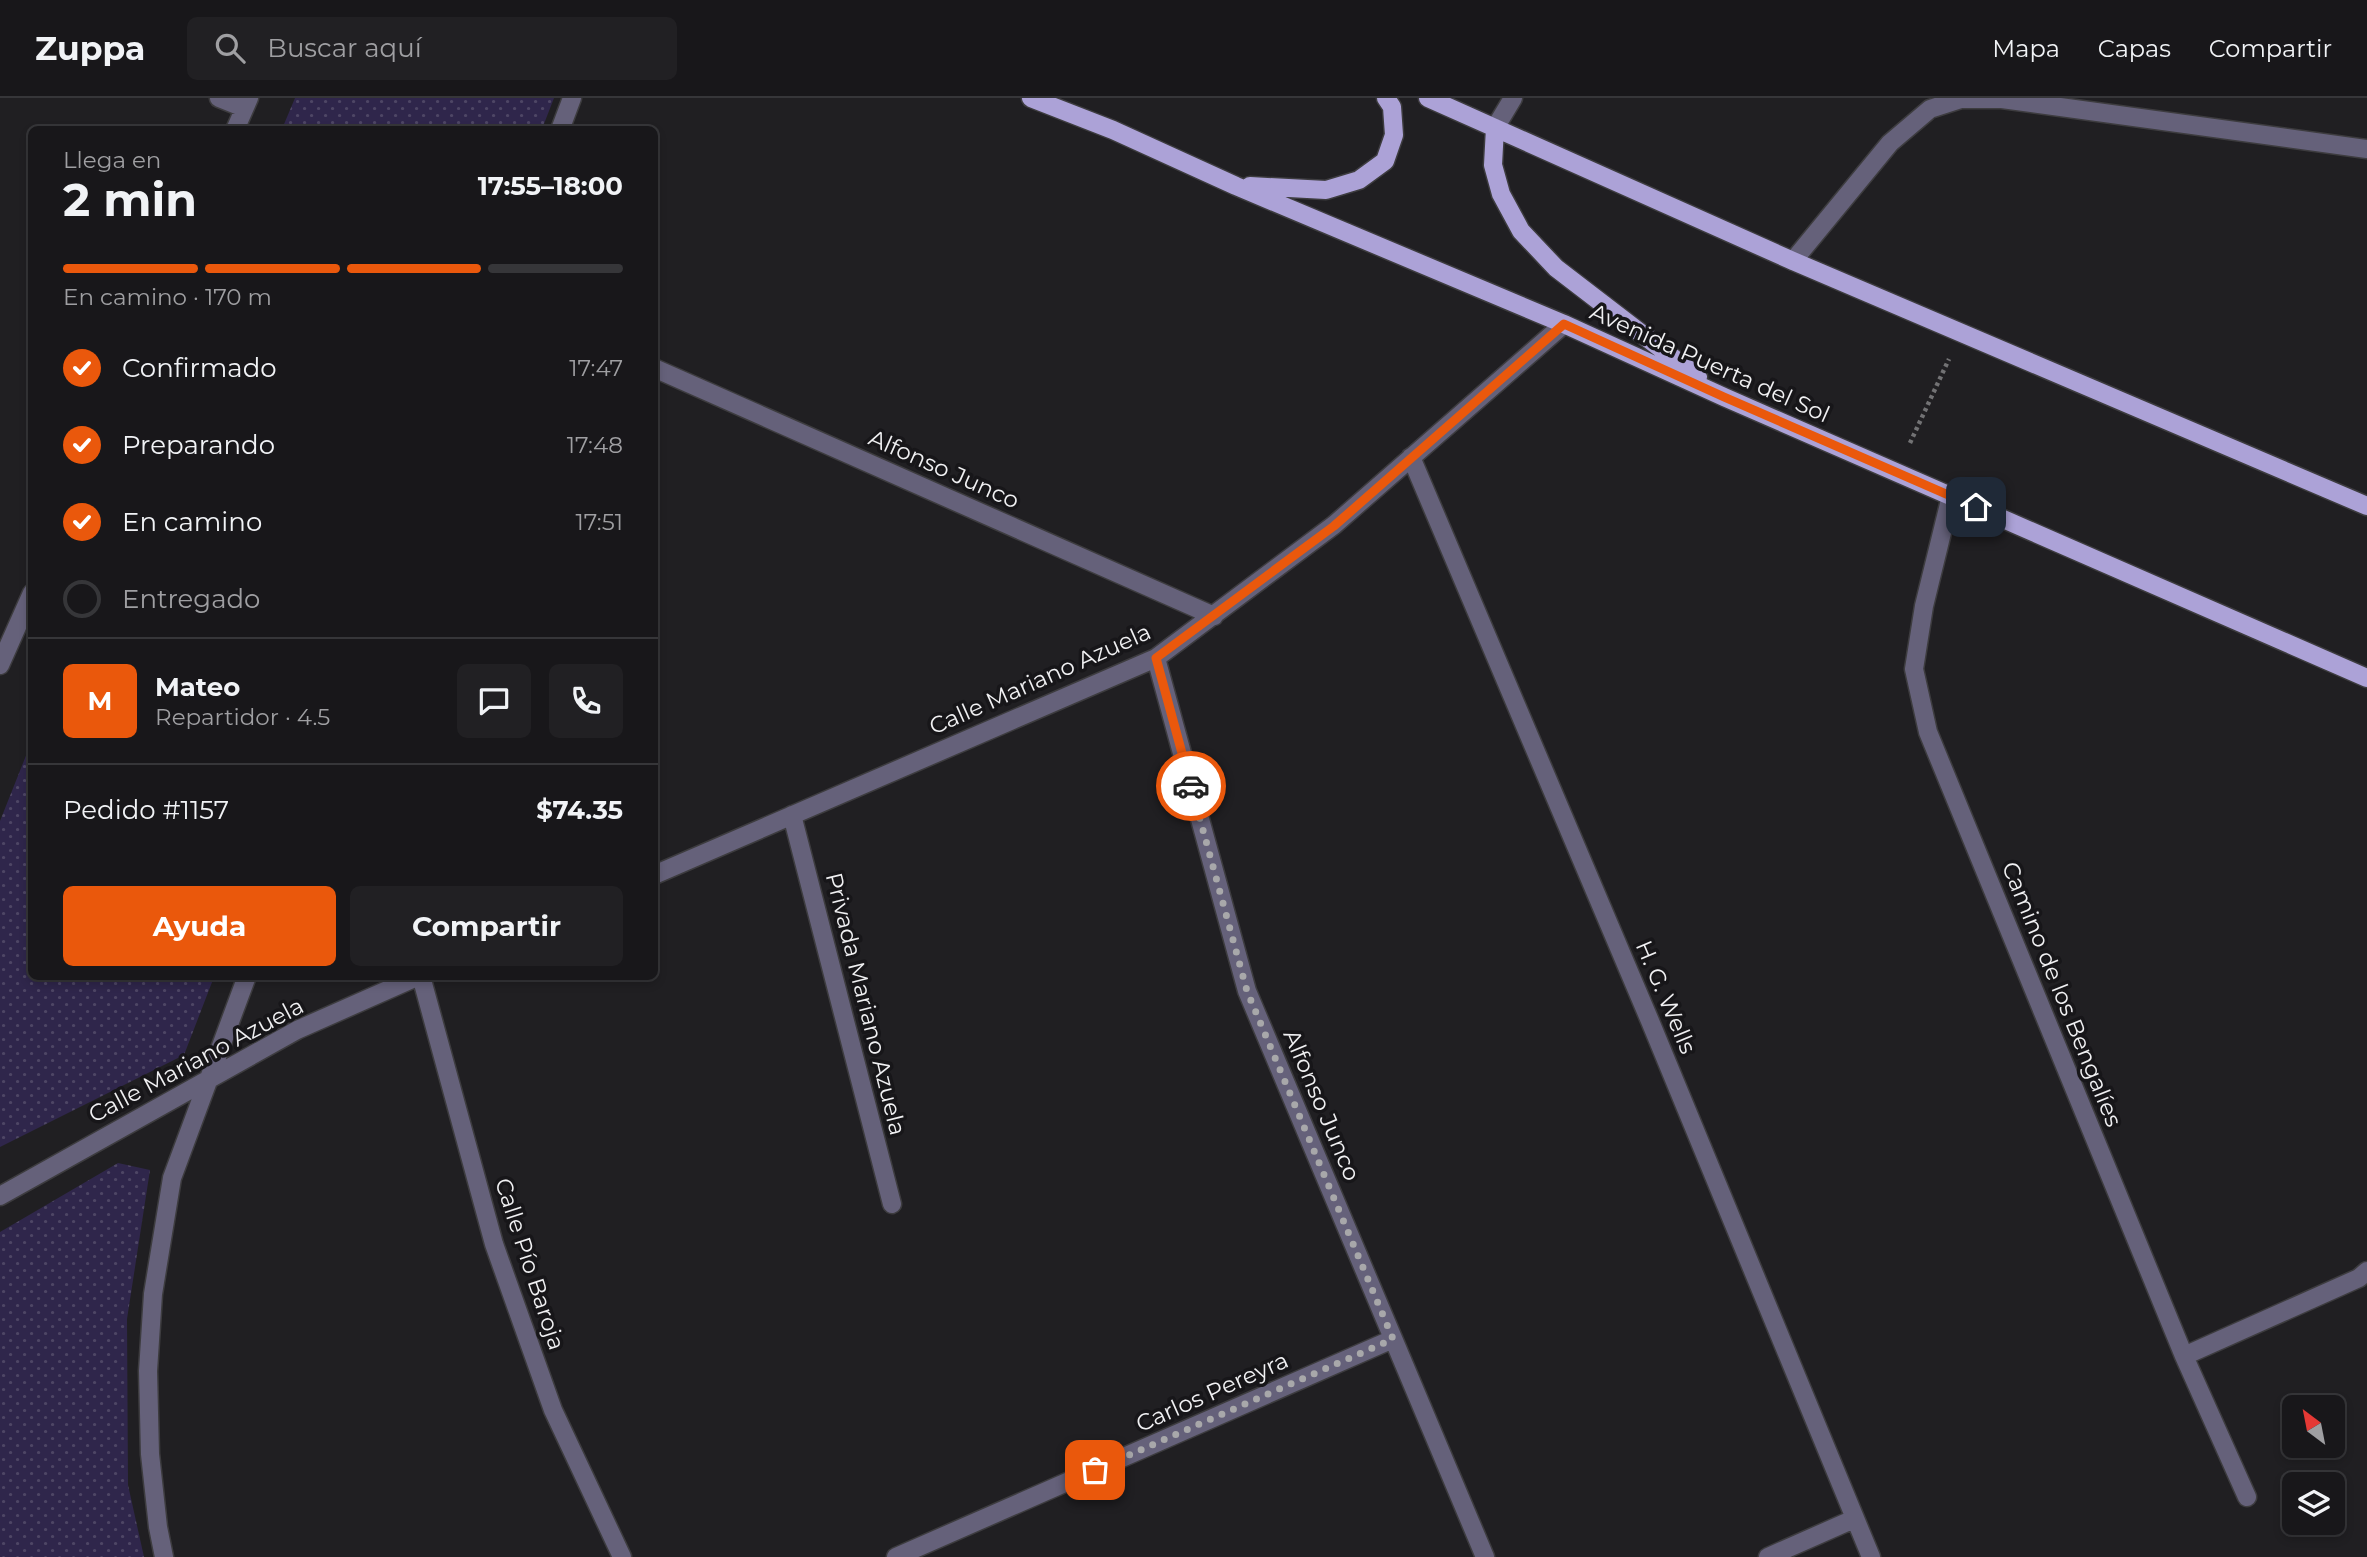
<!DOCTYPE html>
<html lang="es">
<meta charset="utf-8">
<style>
:root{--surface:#18171a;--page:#212023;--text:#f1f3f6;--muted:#9f9fa2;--line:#363639;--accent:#ea580c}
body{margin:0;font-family:Montserrat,sans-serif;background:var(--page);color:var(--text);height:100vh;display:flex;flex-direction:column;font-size:26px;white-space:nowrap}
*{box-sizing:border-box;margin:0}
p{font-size:23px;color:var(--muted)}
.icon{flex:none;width:38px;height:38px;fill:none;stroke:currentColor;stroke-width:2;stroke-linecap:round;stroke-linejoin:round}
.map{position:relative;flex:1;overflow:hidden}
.side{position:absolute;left:28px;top:28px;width:630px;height:854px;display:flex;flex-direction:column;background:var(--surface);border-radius:10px;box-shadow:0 4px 10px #0003,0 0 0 2px var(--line)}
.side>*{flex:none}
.needle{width:46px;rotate:328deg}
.tools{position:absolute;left:2282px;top:1297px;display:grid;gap:14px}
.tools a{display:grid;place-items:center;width:63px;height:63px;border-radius:10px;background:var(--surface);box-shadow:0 4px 10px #0003,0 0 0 2px var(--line);font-size:35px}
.pin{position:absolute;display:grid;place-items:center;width:60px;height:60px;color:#fff;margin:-30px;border-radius:14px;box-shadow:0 4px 10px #0006}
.courier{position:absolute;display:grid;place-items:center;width:70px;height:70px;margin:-35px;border:5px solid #ea580c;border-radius:50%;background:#fff;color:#222;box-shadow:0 2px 9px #0007}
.head em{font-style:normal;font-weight:700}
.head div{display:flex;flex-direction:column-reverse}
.head{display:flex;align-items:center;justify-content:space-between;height:119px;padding:0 35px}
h1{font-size:46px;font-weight:700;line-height:52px}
.bar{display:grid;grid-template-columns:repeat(4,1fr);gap:10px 7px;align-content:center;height:84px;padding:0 35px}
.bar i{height:9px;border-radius:5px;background:var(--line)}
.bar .on{background:var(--accent)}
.bar p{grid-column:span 4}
.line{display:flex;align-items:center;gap:18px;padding:0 35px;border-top:2px solid var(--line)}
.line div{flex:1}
.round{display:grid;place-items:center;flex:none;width:74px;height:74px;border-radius:10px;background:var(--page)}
ol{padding:0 35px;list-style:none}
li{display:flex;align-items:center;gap:21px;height:77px}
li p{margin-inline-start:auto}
li .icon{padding:7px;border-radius:50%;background:var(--accent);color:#fff;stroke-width:4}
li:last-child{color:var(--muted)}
li i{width:38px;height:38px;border:4px solid var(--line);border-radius:50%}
.primary-button{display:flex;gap:14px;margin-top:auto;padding:14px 35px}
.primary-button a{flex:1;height:80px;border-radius:10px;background:var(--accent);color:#fff;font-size:28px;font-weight:700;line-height:80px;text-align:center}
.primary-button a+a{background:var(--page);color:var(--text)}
header{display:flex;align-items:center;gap:42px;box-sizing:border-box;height:98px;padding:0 35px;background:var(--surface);border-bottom:2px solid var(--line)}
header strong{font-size:33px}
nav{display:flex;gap:38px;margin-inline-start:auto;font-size:24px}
.search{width:490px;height:63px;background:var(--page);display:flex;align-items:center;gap:18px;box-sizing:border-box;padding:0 24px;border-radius:10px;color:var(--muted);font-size:26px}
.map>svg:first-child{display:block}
.park{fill:url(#park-dots)}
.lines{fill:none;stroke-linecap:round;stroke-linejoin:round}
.minor-casing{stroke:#3d3c3f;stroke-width:21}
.major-casing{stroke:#3d3c3f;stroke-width:21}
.path{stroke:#727274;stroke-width:4.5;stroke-dasharray:3.5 3.5;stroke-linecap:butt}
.minor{stroke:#65617a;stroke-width:18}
.major{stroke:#aca2d7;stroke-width:18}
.done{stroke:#a8a8aa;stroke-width:7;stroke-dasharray:0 12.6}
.route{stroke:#ea580c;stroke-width:9}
.labels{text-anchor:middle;stroke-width:7;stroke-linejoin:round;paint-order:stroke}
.street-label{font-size:23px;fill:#f1f1f3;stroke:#171619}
</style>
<header>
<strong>Zuppa</strong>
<div class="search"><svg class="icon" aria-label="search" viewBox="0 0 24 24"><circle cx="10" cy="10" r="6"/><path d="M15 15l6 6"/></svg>Buscar aquí</div>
<nav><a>Mapa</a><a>Capas</a><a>Compartir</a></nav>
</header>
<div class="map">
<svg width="2367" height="1459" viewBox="0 0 2367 1459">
<defs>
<pattern id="park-dots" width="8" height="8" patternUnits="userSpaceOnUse" patternTransform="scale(1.75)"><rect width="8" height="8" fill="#2f264b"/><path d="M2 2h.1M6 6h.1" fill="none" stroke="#4e4665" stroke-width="1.8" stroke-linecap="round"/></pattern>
</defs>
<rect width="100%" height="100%" fill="#201f22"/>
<path class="park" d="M295,0H554L542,31H282Z
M31,645L32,878L214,879L184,957L0,1049V723Z
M118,1065L150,1072L127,1221L128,1387L144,1459H0V1134Z"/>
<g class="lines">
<defs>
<path id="minor" d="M219,0L244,10
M1495,30L1513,0
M235,32L249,0
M560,32L572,0
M1793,163L1890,45L1930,11L1961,1H2002L2367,51
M654,270L1214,518
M1411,359L1650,923L1871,1459
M1951,398L1924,508L1914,571L1928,634L2184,1258L2247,1399
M1156,560L1247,893L1485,1459
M0,567L32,495
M792,717L892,1106
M654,777L1156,560L1334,427L1564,226
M421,878L494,1146L553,1312L622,1459
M0,1098L297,932L419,878
M2184,1258L2359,1180L2367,1173
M164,1459L158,1429L150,1356L148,1273L153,1196L172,1080L247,878
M896,1459L1393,1241
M1768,1459L1854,1421"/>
<path id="major" d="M1031,0L1113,32L1236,88L1564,226L1724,299L2367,580
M1428,0L1793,163L2367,408
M1495,30L1493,67L1501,96L1521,133L1556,170L1698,279
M1250,88L1326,92L1359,82L1385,63L1394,37L1392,9L1386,0"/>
</defs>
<use href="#minor" class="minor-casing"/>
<use href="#major" class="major-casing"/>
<path class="path" d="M1910,345L1949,261"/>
<use href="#minor" class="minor"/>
<use href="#major" class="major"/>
</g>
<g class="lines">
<path class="done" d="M1095,1372L1393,1241L1247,893L1191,688"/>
<path class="route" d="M1191,688L1156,560L1334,428L1564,226L1724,299L1976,409"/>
</g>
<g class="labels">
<g class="street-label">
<text transform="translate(1710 265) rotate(24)" y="8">Avenida Puerta del Sol</text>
<text transform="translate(944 371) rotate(24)" y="8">Alfonso Junco</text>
<text transform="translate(1040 581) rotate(-24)" y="8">Calle Mariano Azuela</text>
<text transform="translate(2062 896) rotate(68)" y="8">Camino de los Bengalíes</text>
<text transform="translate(1666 899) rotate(67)" y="8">H. G. Wells</text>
<text transform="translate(866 906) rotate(76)" y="8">Privada Mariano Azuela</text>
<text transform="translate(196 962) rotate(-28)" y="8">Calle Mariano Azuela</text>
<text transform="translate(1322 1007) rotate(67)" y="8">Alfonso Junco</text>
<text transform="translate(530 1166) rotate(72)" y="8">Calle Pío Baroja</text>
<text transform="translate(1212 1294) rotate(-24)" y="8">Carlos Pereyra</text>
</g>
</g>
</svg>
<div class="tools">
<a><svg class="needle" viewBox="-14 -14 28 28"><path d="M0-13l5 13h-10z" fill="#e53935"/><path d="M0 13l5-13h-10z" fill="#9f9fa2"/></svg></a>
<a><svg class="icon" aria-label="layers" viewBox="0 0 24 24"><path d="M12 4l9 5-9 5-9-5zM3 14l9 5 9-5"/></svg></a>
</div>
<div class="pin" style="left:1095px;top:1372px;background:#ea580c"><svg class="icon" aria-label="bag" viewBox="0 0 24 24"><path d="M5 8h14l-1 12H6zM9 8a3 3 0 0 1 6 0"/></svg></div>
<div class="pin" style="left:1976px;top:409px;background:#1f2937"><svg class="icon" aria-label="home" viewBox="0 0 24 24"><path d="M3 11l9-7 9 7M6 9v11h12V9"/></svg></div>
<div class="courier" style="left:1191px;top:688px"><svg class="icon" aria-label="car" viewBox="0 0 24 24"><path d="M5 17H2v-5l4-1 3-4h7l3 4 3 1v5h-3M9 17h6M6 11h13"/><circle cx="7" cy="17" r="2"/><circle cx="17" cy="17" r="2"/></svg></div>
<section class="side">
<div class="head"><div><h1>2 min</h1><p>Llega en</p></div><em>17:55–18:00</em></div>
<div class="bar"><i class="on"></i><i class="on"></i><i class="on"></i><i></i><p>En camino · 170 m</p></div>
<ol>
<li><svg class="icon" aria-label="check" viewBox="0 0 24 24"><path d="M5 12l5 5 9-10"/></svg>Confirmado<p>17:47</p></li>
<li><svg class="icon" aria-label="check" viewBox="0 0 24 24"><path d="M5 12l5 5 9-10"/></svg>Preparando<p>17:48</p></li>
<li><svg class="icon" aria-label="check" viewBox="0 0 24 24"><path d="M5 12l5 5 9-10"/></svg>En camino<p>17:51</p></li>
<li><i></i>Entregado</li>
</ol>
<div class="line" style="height:126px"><b class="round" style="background:var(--accent);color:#fff">M</b><div><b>Mateo</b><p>Repartidor · 4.5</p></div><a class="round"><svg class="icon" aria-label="chat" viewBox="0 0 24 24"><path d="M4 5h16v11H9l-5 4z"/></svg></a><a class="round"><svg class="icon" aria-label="phone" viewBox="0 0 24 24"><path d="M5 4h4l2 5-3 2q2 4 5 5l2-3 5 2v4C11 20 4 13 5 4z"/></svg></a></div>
<div class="line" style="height:91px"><div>Pedido #1157</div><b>$74.35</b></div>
<div class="primary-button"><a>Ayuda</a><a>Compartir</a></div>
</section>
</div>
